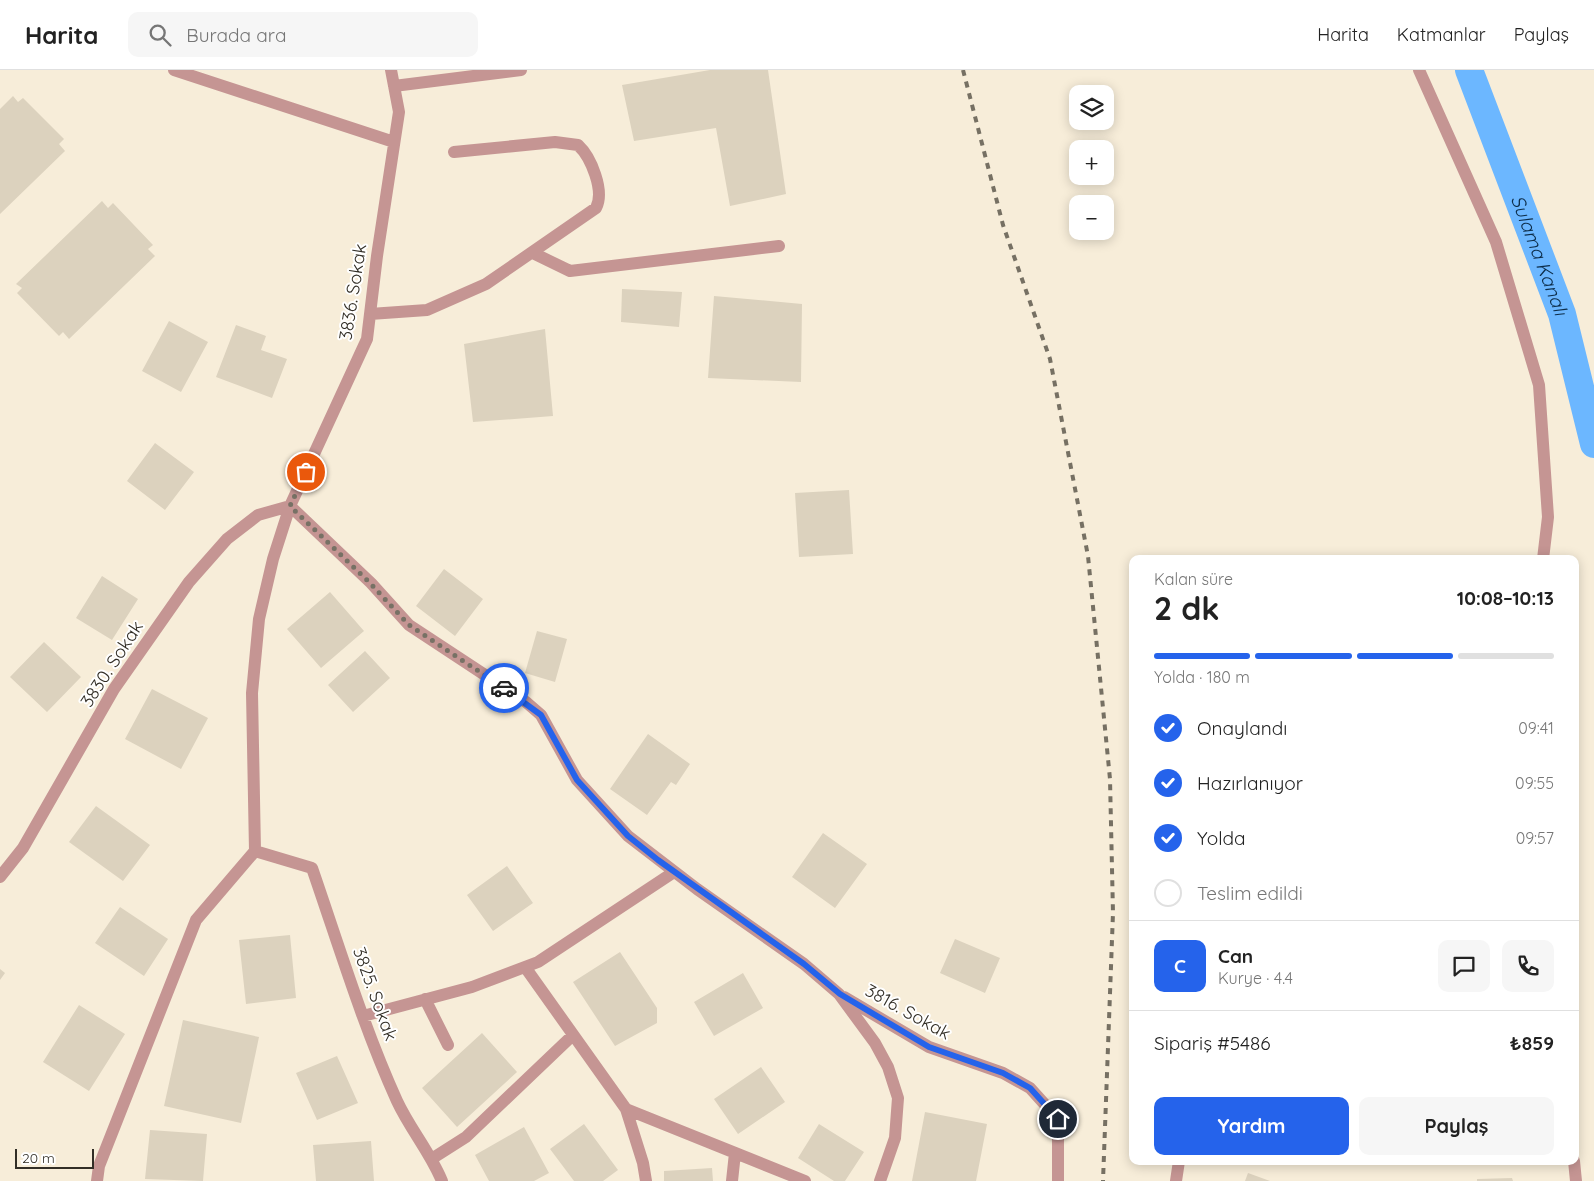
<!DOCTYPE html>
<html lang="tr">
<meta charset="utf-8">
<style>
:root{--surface:#fff;--page:#f6f6f6;--text:#222;--muted:#767676;--line:#e0e0e0;--accent:#2563eb}
body{margin:0;font-family:Quicksand,sans-serif;background:var(--page);color:var(--text);height:100vh;display:flex;flex-direction:column;font-size:19px;white-space:nowrap}
*{box-sizing:border-box;margin:0}
p{font-size:16px;color:var(--muted)}
.icon{flex:none;width:28px;height:28px;fill:none;stroke:currentColor;stroke-width:2;stroke-linecap:round;stroke-linejoin:round}
.map{position:relative;flex:1;overflow:hidden}
.panel{position:absolute;left:1129px;top:485px;width:450px;height:610px;display:flex;flex-direction:column;background:var(--surface);border-radius:10px;box-shadow:0 2px 12px #0003}
.panel>*{flex:none}
.controls{position:absolute;left:1069px;top:15px;display:grid;gap:10px}
.controls a{display:grid;place-items:center;width:45px;height:45px;border-radius:10px;background:var(--surface);box-shadow:0 2px 12px #0003;font-size:25px}
.scale{position:absolute;left:15px;bottom:12px;width:79px;box-sizing:border-box;padding-left:5px;border:2px solid #322e26;border-top:0;font-size:14px;line-height:18px;white-space:nowrap;color:#322e26;-webkit-text-stroke:4px #fff;paint-order:stroke}
.pin{position:absolute;display:grid;place-items:center;width:42px;height:42px;color:#fff;margin:-21px;border:2px solid #fff;border-radius:50%;box-shadow:0 1px 5px #0007}
.courier{position:absolute;display:grid;place-items:center;width:50px;height:50px;margin:-25px;border:4px solid #2563eb;border-radius:50%;background:#fff;color:#222;box-shadow:0 1px 6px #0007}
.summary em{font-style:normal;font-weight:700}
.summary div{display:flex;flex-direction:column-reverse}
.summary{display:flex;align-items:center;justify-content:space-between;height:85px;padding:0 25px}
h1{font-size:32px;font-weight:700;line-height:38px}
.bar{display:grid;grid-template-columns:repeat(4,1fr);gap:8px 5px;align-content:center;height:60px;padding:0 25px}
.bar i{height:6px;border-radius:4px;background:var(--line)}
.bar .selected{background:var(--accent)}
.bar p{grid-column:span 4}
.line{display:flex;align-items:center;gap:12px;padding:0 25px;border-top:1px solid var(--line)}
.line div{flex:1}
.round{display:grid;place-items:center;flex:none;width:52px;height:52px;border-radius:10px;background:var(--page)}
ol{padding:0 25px;list-style:none}
li{display:flex;align-items:center;gap:15px;height:55px}
li p{margin-inline-start:auto}
li .icon{padding:5px;border-radius:50%;background:var(--accent);color:#fff;stroke-width:4}
li:last-child{color:var(--muted)}
li i{width:28px;height:28px;border:2px solid var(--line);border-radius:50%}
.primary-button{display:flex;gap:10px;margin-top:auto;padding:10px 25px}
.primary-button a{flex:1;height:58px;border-radius:10px;background:var(--accent);color:#fff;font-size:20px;font-weight:700;line-height:58px;text-align:center}
.primary-button a+a{background:var(--page);color:var(--text)}
header{display:flex;align-items:center;gap:30px;box-sizing:border-box;height:70px;padding:0 25px;background:var(--surface);border-bottom:1px solid var(--line)}
header strong{font-size:24px}
nav{display:flex;gap:28px;margin-inline-start:auto;font-size:18px}
.search{width:350px;height:45px;background:var(--page);display:flex;align-items:center;gap:12px;box-sizing:border-box;padding:0 18px;border-radius:10px;color:var(--muted);font-size:19px}
.map>svg:first-child{display:block}
.lines{fill:none;stroke-linecap:round;stroke-linejoin:round}
.canal{stroke:#6cb7ff;stroke-width:28}
.building{fill:#dcd2be}
.minor{stroke:#c59593;stroke-width:12}
.rail{stroke:#767063;stroke-width:4;stroke-dasharray:6 6;stroke-linecap:butt}
.done{stroke:#777165;stroke-width:5;stroke-dasharray:0 9}
.route{stroke:#2563eb;stroke-width:6}
.labels{text-anchor:middle;stroke-width:4;stroke-linejoin:round;paint-order:stroke}
.street-label{font-size:18px;fill:#322e26;stroke:#fff}
.water-label{font-size:19px;font-style:italic;fill:#0c2c48;stroke:#fff}
</style>
<header>
<strong>Harita</strong>
<div class="search"><svg class="icon" aria-label="search" viewBox="0 0 24 24"><circle cx="10" cy="10" r="6"/><path d="M15 15l6 6"/></svg>Burada ara</div>
<nav><a>Harita</a><a>Katmanlar</a><a>Paylaş</a></nav>
</header>
<div class="map">
<svg width="1594" height="1111" viewBox="0 0 1594 1111">
<rect width="100%" height="100%" fill="#f7edd9"/>
<g class="lines">
<path class="canal" id="s1" d="M1469,0L1562,244L1594,374"/>
</g>
<path class="building" d="M710,0H768L786,124L730,136L716,58L634,71L622,15Z
M13,26L18,32L23,28L64,69L59,74L65,81L0,144V39Z
M102,131L108,138L113,133L153,175L148,179L155,186L69,269L63,262L59,266L17,223L22,218L16,214Z
M622,219L682,222L679,257L621,252Z
M714,226L802,234L801,312L708,308Z
M169,251L208,272L181,322L142,301Z
M236,255L266,266L261,280L287,289L272,328L216,307Z
M545,259L553,346L473,352L464,274Z
M155,373L194,402L165,440L127,411Z
M849,420L853,484L799,487L795,423Z
M444,499L483,529L455,566L416,536Z
M102,506L138,529L112,570L76,548Z
M330,522L364,561L321,598L287,559Z
M537,561L567,569L555,612L525,603Z
M44,572L81,607L47,642L10,607Z
M365,581L390,608L353,642L328,615Z
M152,619L208,648L181,699L125,669Z
M648,664L690,694L676,715L671,712L647,745L610,719Z
M96,736L150,775L123,811L69,772Z
M823,763L867,794L835,838L792,807Z
M507,796L533,833L493,861L467,825Z
M120,837L168,869L144,906L95,873Z
M290,865L296,928L246,934L239,870Z
M955,869L1000,888L985,923L940,903Z
M620,882L657,938V953L615,976L573,912Z
M0,899L5,903L0,910Z
M743,903L763,938L714,966L694,932Z
M79,935L125,964L89,1021L43,992Z
M183,950L259,967L241,1053L164,1036Z
M482,963L517,1002L457,1057L422,1018Z
M337,986L358,1033L317,1050L296,1003Z
M761,997L785,1032L738,1064L714,1029Z
M925,1042L987,1054L976,1111H912Z
M584,1054L618,1100L603,1111H574L550,1079Z
M819,1054L864,1082L845,1111H834L798,1088Z
M524,1057L549,1103L534,1111H489L475,1085Z
M150,1060L207,1064L203,1111L145,1109Z
M371,1071L374,1111H316L313,1075Z
M712,1098L713,1111H664V1101Z
M1248,1103L1270,1111H1245Z
M1512,1108L1513,1111H1477V1109Z"/>
<g class="lines">
<path class="minor" d="M174,0L394,72
M1419,0L1496,172L1539,315L1548,447L1543,489
M394,16L521,0
M533,183L570,201L779,176
M370,244L427,240L486,214L596,138C605,121 591,87 578,75L555,72L454,82
M290,436L371,513L409,555L526,632L541,645L577,710L628,766L697,819L804,894L839,924L875,973L888,997L898,1028L895,1068L880,1111
M255,781L312,798C339,876 363,956 397,1031C410,1059 430,1082 442,1111
M0,807L23,778L114,619L189,512L227,469L258,445L290,436
M525,897L626,1039L643,1093L646,1111
M844,927L929,977L1003,1003L1030,1018L1058,1049V1111
M425,929L448,975
M363,946L472,917L538,892L674,802
M626,1039L805,1111
M433,1088L466,1067L573,965
M1574,1091L1576,1111
M97,1111L99,1096L196,850L255,781L252,623L259,549L273,489L290,436L367,269L377,186L399,42L391,0
M732,1111L735,1083
M1176,1111L1179,1091"/>
<path class="rail" d="M963,0L1003,155L1050,289L1088,486L1110,709L1113,843L1103,1111"/>
</g>
<g class="lines">
<path class="done" d="M306,402L290,436L370,513L409,555L504,618"/>
<path class="route" d="M504,618L541,645L577,710L628,766L658,790L804,894L840,924L929,977L1003,1003L1030,1018L1058,1049"/>
</g>
<g class="labels">
<g class="street-label">
<text transform="translate(353 222) rotate(-81)" y="6">3836. Sokak</text>
<text transform="translate(112 594) rotate(-57)" y="6">3830. Sokak</text>
<text transform="translate(375 924) rotate(70)" y="6">3825. Sokak</text>
<text transform="translate(908 942) rotate(29)" y="6">3816. Sokak</text>
</g>
<g class="water-label">
<text dy="7" stroke="none"><textPath href="#s1" startOffset="198">Sulama Kanalı</textPath></text>
</g>
</g>
</svg>
<div class="controls">
<a><svg class="icon" aria-label="layers" viewBox="0 0 24 24"><path d="M12 4l9 5-9 5-9-5zM3 14l9 5 9-5"/></svg></a>
<a>+</a>
<a>−</a>
</div>
<div class="scale">20 m</div>
<div class="pin" style="left:306px;top:402px;background:#ea580c"><svg class="icon" aria-label="bag" viewBox="0 0 24 24"><path d="M5 8h14l-1 12H6zM9 8a3 3 0 0 1 6 0"/></svg></div>
<div class="pin" style="left:1058px;top:1049px;background:#1f2937"><svg class="icon" aria-label="home" viewBox="0 0 24 24"><path d="M3 11l9-7 9 7M6 9v11h12V9"/></svg></div>
<div class="courier" style="left:504px;top:618px"><svg class="icon" aria-label="car" viewBox="0 0 24 24"><path d="M5 17H2v-5l4-1 3-4h7l3 4 3 1v5h-3M9 17h6M6 11h13"/><circle cx="7" cy="17" r="2"/><circle cx="17" cy="17" r="2"/></svg></div>
<section class="panel">
<div class="summary"><div><h1>2 dk</h1><p>Kalan süre</p></div><em>10:08–10:13</em></div>
<div class="bar"><i class="selected"></i><i class="selected"></i><i class="selected"></i><i></i><p>Yolda · 180 m</p></div>
<ol>
<li><svg class="icon" aria-label="check" viewBox="0 0 24 24"><path d="M5 12l5 5 9-10"/></svg>Onaylandı<p>09:41</p></li>
<li><svg class="icon" aria-label="check" viewBox="0 0 24 24"><path d="M5 12l5 5 9-10"/></svg>Hazırlanıyor<p>09:55</p></li>
<li><svg class="icon" aria-label="check" viewBox="0 0 24 24"><path d="M5 12l5 5 9-10"/></svg>Yolda<p>09:57</p></li>
<li><i></i>Teslim edildi</li>
</ol>
<div class="line" style="height:90px"><b class="round" style="background:var(--accent);color:#fff">C</b><div><b>Can</b><p>Kurye · 4.4</p></div><a class="round"><svg class="icon" aria-label="chat" viewBox="0 0 24 24"><path d="M4 5h16v11H9l-5 4z"/></svg></a><a class="round"><svg class="icon" aria-label="phone" viewBox="0 0 24 24"><path d="M5 4h4l2 5-3 2q2 4 5 5l2-3 5 2v4C11 20 4 13 5 4z"/></svg></a></div>
<div class="line" style="height:65px"><div>Sipariş #5486</div><b>₺859</b></div>
<div class="primary-button"><a>Yardım</a><a>Paylaş</a></div>
</section>
</div>
